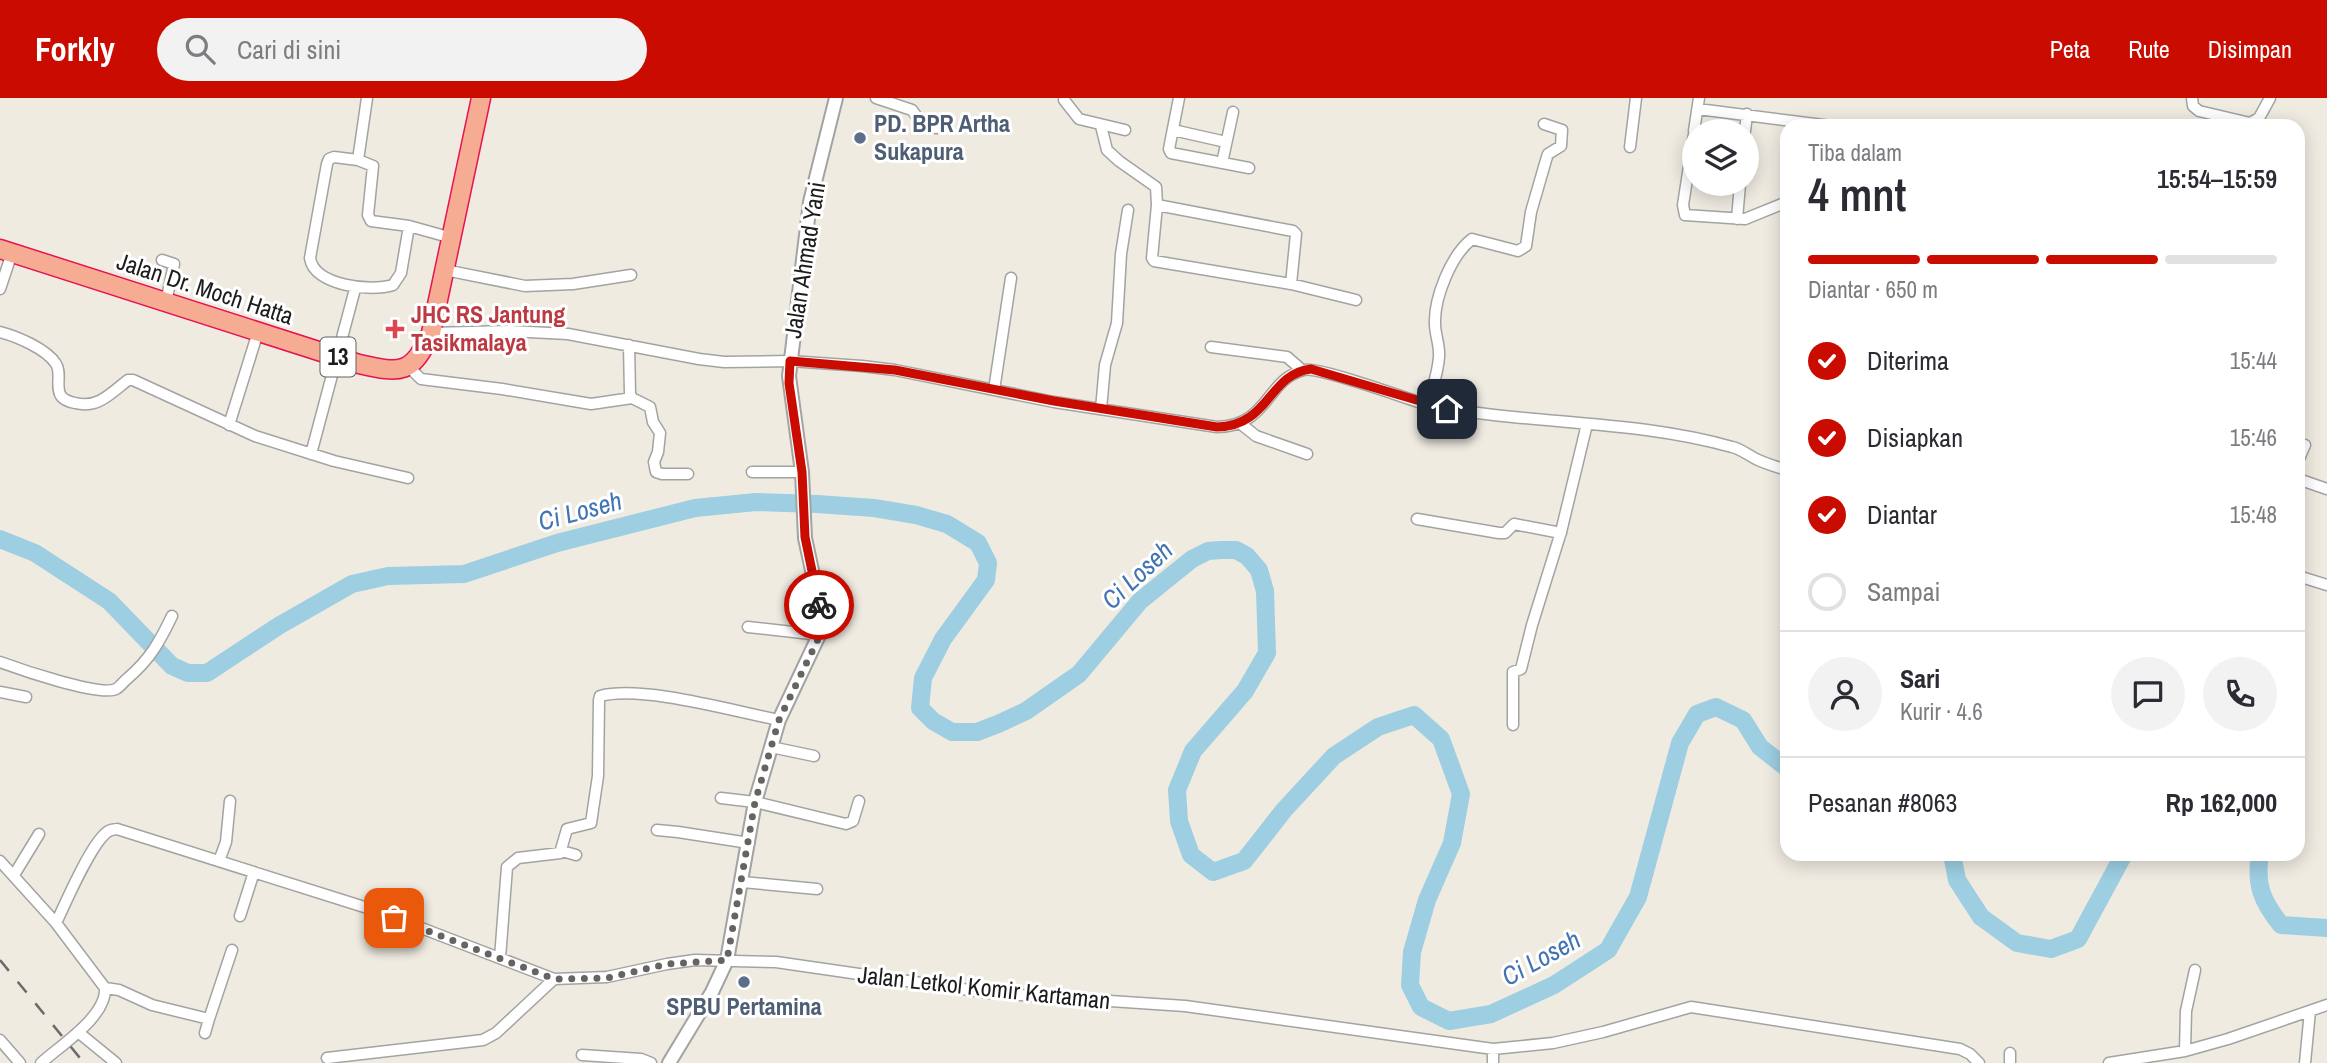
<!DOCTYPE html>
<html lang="id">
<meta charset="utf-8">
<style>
:root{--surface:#fff;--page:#f2f2f3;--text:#2b2b33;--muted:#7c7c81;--line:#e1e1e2;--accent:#c90b00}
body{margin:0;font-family:"Archivo Narrow",sans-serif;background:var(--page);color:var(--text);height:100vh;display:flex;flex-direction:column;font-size:26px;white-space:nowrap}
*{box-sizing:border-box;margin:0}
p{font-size:23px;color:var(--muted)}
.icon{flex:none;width:38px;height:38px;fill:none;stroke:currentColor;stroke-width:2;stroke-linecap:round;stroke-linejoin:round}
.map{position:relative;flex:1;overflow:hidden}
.panel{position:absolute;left:1780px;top:21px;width:525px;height:742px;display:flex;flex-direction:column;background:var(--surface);border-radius:21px;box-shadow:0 4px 18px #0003}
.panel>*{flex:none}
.tools{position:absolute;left:1682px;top:21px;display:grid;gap:14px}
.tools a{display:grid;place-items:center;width:77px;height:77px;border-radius:50%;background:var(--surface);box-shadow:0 4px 18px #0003;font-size:35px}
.pin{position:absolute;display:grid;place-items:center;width:60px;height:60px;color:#fff;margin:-30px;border-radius:14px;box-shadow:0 4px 10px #0006}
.courier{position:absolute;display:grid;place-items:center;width:70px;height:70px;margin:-35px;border:5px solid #c90b00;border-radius:50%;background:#fff;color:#222;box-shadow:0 2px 9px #0007}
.head em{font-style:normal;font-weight:600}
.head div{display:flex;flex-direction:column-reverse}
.head{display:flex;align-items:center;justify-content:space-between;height:119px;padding:0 28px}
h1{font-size:46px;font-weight:600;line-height:52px}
.bar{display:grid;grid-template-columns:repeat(4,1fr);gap:10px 7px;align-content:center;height:84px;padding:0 28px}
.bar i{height:9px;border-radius:5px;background:var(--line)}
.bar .on{background:var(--accent)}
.bar p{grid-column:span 4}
.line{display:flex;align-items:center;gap:18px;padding:0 28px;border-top:2px solid var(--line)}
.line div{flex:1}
.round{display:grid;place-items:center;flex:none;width:74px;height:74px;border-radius:37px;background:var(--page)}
ol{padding:0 28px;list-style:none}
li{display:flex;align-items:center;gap:21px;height:77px}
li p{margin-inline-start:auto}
li .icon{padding:7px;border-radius:50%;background:var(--accent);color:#fff;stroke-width:4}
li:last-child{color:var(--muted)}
li i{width:38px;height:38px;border:4px solid var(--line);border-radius:50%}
header{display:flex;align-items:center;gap:42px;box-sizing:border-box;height:98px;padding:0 35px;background:var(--accent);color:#fff}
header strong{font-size:33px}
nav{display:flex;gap:38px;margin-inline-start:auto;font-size:24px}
.search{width:490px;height:63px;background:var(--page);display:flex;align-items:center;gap:18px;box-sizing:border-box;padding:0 24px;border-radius:38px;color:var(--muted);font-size:26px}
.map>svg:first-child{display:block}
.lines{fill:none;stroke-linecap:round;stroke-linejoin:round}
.river{stroke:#9dcee1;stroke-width:18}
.minor-casing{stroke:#a3a3a3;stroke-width:13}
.tertiary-casing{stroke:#a3a3a3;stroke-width:16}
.trunk-casing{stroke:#e71451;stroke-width:21}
.minor{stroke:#fff;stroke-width:10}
.tertiary{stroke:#fff;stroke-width:12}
.trunk{stroke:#f6ac92;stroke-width:18}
.rail{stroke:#6a6a6a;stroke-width:2.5;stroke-dasharray:14 14;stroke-linecap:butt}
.done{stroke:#666461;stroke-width:7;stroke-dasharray:0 12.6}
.route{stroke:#c90b00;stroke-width:9}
.service-dot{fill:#5c6f8a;stroke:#fff;stroke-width:2.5}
.health-dot{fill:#e0444e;stroke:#fff;stroke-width:2.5}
.labels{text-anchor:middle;stroke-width:6;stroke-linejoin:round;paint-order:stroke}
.shield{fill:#fff;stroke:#606060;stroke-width:2}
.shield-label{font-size:23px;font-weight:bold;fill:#1c1c1c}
.service-label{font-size:24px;font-weight:bold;fill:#4e5e75;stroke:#fff;text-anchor:start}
.street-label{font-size:24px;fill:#1c1c1c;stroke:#fff}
.health-label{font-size:24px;font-weight:bold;fill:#be3a42;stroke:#fff;text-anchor:start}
.water-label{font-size:26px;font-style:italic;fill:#4174b4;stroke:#fff}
</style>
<header>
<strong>Forkly</strong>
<div class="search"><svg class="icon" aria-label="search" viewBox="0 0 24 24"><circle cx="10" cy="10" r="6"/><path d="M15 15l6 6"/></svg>Cari di sini</div>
<nav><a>Peta</a><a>Rute</a><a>Disimpan</a></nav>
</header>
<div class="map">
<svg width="2327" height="965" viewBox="0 0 2327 965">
<rect width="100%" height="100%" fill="#efebe1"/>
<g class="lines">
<path class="river" d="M0,441L35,455L109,503L172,568L188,575H207L280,527L352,486L388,478L464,476L557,445L695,410L756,404L817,406L874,410L916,417L947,426L978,445L988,465L986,482L943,541L923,580L920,610L933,623L952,634H977L998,626L1026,613L1079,576L1140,503L1192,461L1208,453L1221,452H1236L1247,458L1259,472L1265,493L1267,555L1245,593L1193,653L1177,692L1179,723L1191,757L1213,774L1244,763L1284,712L1334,658L1378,629L1414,617L1441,641L1461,696L1452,745L1427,802L1412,854L1410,887L1421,909L1449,923L1491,916L1554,887L1608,852L1638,799L1680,645L1697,616L1716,609L1743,622L1760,649L1787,670
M1952,756L1957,782L1981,819L2017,845L2051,851L2078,841L2124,756
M2260,756C2255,787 2262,803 2281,827L2327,830"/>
<defs>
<path id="minor" d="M876,0L912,12L922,26L936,30
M1179,0L1169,51L1171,55L1249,70
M2192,0L2193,8L2199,13L2250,25L2259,20L2270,0
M1064,2L1079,21L1125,32
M1698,11L1831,28
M1101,28L1107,52L1119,63L1156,89L1157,107L1152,160L1154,163L1291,186L1356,202
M1173,32L1226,44
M1694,33L1699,0
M1745,33L1747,16
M1694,36L1683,107L1685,117L1745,121L1787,104
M1630,49L1636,0
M334,59L358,62L373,68L368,117L371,123L409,128L401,175L393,187C371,194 314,188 310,160L327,66L329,61Z
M358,62L367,0
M1222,65L1233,14
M1157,107L1293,133L1296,136L1291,186
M1737,121L1740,86
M409,128L452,140
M162,162L174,166L166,204
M445,172L525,188L573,186L631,177
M0,191L12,155
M0,234C16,238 47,251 56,266C62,275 55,289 61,298C64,302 70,304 75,305C98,311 111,295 128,282H133L255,338L334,363L408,380
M431,235L510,233L568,236L699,261L724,264L790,263L862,268L895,272L1054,304L1217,329C1269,328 1266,281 1304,272C1318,268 1407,301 1428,307C1529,327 1633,321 1732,349C1741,351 1748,357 1756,361C1766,366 1777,369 1787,372
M629,247L630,296L632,300
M1211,249L1287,259L1302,272
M409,269L421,281L502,291L591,306L632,300L650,309L653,324L660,335L658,354L654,364L656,374L662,376H688
M994,292L1011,180
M1428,307C1432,291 1438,275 1439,259C1440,247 1435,237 1435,226C1434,200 1451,157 1472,141L1518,153L1526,148L1531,114L1546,62L1548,56L1561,48L1562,32L1544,26
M1101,311L1105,267L1117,225L1121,156L1128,112
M1241,326L1256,338L1307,356
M229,327L258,234
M311,356L355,191
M2298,363L2305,347
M752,374H802
M2298,381L2327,391
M1417,421L1499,435H1505L1514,426L1561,435
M2298,478L2327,487
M748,529L820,537
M0,564C19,571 100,599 116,591C120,589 124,583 128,580C150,561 159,545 172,518
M0,594L26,599
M1513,627V574L1521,571L1532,527L1561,434L1587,326
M771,649L814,658
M721,700L755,704L846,726L853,723L859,703
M657,732L678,734L749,745
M562,753L576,757
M0,763L56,825L105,890C107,918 61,947 41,965
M219,763L226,744L230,703
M14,777L39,736
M742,784L817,791
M240,818L254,774
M56,825C66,804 90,748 106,735C110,731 112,732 117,731L377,813L554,881L607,879L667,866L695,862L776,864L990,895L1185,908L1493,951L1553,945L1603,934L1691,909L1960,951L1970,956L1979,965
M412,828L415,804
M371,838L377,813
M500,860L507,769L518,760L560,755L567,731L591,725L598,678L599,602L600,598C643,587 733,613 779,622
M105,890L119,892L152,907L209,921L232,852
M78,934L116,965
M205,935L209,921
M0,942L20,965
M2185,953L2186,913L2195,872
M2010,955V965
M582,957L641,961L651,965
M327,960L483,942L496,935L554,881
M1493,965V951
M2109,965L2185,953L2228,941L2327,907
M2305,965L2310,913"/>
<path id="tertiary" d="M669,965L712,894L727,862L755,704L779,622L821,533V514L805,440L802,374L789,278L810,104L836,0"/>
<path id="trunk" d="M0,151L359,266C402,276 412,276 431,235L481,0"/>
</defs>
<use href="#minor" class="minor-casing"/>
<use href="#tertiary" class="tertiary-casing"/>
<use href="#trunk" class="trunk-casing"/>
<use href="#minor" class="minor"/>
<use href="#tertiary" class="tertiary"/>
<use href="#trunk" class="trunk"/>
<path class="rail" d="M0,862L84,965"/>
</g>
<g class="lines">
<path class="done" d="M394,820L554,881L607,880L667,866L727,862L755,704L779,622L820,537L819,507"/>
<path class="route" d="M819,507L805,439L802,374L789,285L790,263L895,272L1054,303L1217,329C1270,328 1268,276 1311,271L1447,311"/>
</g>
<g class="service-dot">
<circle cx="860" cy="40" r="7"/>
<circle cx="744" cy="884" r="7"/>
</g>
<path class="health-dot" d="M391.5 220.5h7v7h7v7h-7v7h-7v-7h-7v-7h7z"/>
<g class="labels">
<rect class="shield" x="320.5" y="239.5" width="35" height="39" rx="5"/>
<g class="shield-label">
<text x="338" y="267">13</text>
</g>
<g class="service-label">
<text x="874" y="34">PD. BPR Artha<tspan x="874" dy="28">Sukapura</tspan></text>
<text x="744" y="917" text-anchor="middle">SPBU Pertamina</text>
</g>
<g class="street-label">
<text transform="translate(805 162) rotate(-81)" y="8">Jalan Ahmad Yani</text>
<text transform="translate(205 191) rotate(18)" y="8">Jalan Dr. Moch Hatta</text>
<text transform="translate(984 890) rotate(6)" y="8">Jalan Letkol Komir Kartaman</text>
</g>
<g class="health-label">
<text x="411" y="225">JHC RS Jantung<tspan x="411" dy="28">Tasikmalaya</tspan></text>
</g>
<g class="water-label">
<text transform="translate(580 413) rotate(-15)" y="9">Ci Loseh</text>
<text transform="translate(1137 477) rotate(-43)" y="9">Ci Loseh</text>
<text transform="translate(1541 860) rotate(-29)" y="9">Ci Loseh</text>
</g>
</g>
</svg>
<div class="tools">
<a><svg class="icon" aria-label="layers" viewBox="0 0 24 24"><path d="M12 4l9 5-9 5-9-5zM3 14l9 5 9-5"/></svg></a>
</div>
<div class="pin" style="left:394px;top:820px;background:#ea580c"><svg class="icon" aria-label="bag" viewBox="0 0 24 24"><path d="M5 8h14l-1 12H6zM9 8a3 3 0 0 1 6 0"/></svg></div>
<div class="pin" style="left:1447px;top:311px;background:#1f2937"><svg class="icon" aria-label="home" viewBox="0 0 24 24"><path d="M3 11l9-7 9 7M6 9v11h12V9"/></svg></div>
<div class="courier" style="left:819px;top:507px"><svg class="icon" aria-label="bike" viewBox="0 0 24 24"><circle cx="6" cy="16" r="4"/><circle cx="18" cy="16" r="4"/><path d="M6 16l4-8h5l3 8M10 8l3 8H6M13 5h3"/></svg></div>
<section class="panel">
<div class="head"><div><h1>4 mnt</h1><p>Tiba dalam</p></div><em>15:54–15:59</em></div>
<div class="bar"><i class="on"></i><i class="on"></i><i class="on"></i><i></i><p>Diantar · 650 m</p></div>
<ol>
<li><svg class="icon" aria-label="check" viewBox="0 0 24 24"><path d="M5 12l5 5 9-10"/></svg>Diterima<p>15:44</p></li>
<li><svg class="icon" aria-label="check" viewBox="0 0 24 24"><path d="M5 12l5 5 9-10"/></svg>Disiapkan<p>15:46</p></li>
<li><svg class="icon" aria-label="check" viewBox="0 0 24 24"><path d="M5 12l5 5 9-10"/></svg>Diantar<p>15:48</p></li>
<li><i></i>Sampai</li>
</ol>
<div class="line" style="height:126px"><a class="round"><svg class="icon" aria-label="person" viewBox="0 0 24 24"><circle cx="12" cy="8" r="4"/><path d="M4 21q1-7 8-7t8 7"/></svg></a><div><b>Sari</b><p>Kurir · 4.6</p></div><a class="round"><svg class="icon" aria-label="chat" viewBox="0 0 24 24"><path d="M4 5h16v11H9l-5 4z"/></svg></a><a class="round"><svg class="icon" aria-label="phone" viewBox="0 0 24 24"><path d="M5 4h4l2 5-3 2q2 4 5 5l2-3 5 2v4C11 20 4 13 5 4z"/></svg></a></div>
<div class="line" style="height:91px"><div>Pesanan #8063</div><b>Rp 162,000</b></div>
</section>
</div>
